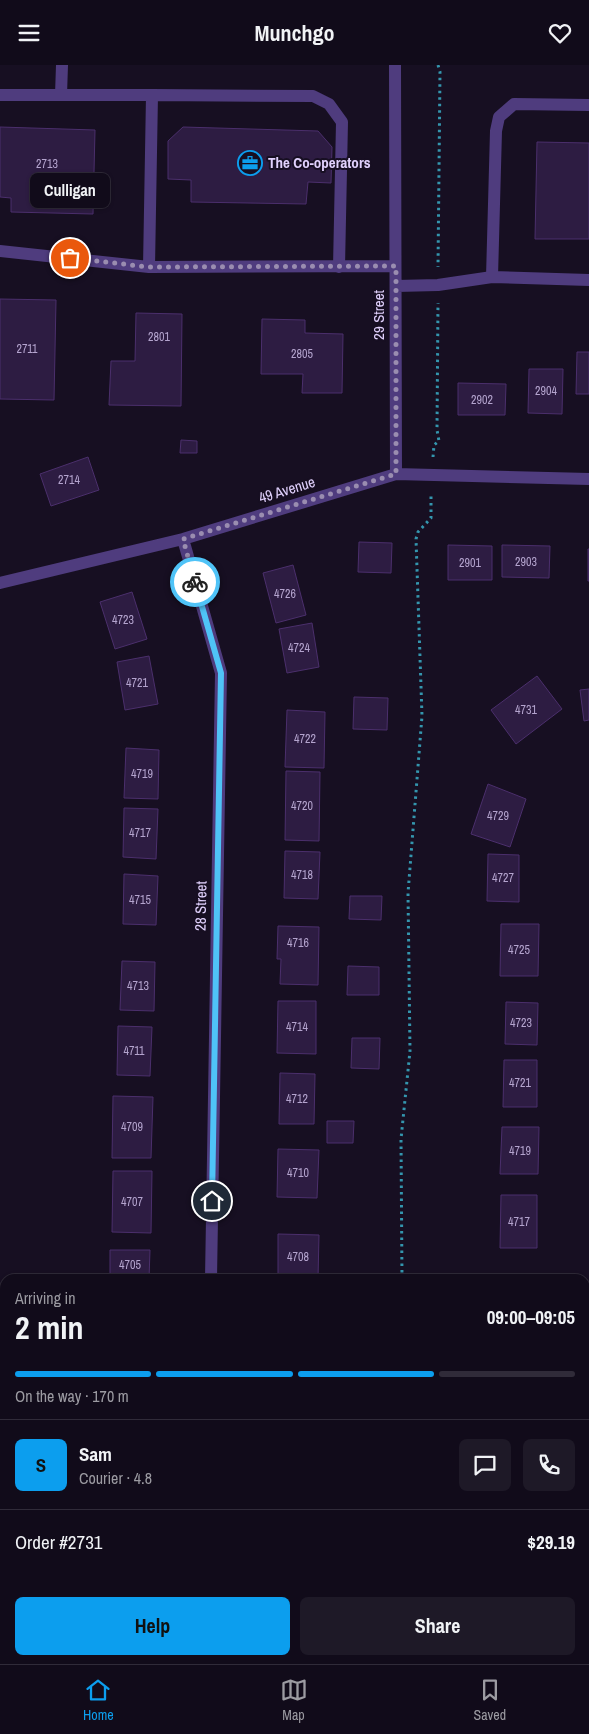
<!DOCTYPE html>
<meta charset="utf-8">
<style>
:root{--surface:#110b1a;--page:#1e1927;--text:#f1f3f6;--muted:#9c9ba2;--line:#302b39;--accent:#0c9eee}
body{margin:0;font-family:"Archivo Narrow",sans-serif;background:var(--page);color:var(--text);height:100vh;display:flex;flex-direction:column;font-size:19px;white-space:nowrap}
*{box-sizing:border-box;margin:0}
p{font-size:16px;color:var(--muted)}
.icon{flex:none;width:28px;height:28px;fill:none;stroke:currentColor;stroke-width:2;stroke-linecap:round;stroke-linejoin:round}
.map{position:relative;flex:1;overflow:hidden}
.drawer{position:absolute;left:0px;top:1209px;width:590px;height:391px;display:flex;flex-direction:column;background:var(--surface);border-radius:15px 15px 0 0;box-shadow:0 1px 4px #0004,0 0 0 1px var(--line)}
.drawer>*{flex:none}
.pin{position:absolute;display:grid;place-items:center;width:42px;height:42px;color:#fff;margin:-21px;border:2px solid #fff;border-radius:50%;box-shadow:0 1px 5px #0007}
.courier{position:absolute;display:grid;place-items:center;width:50px;height:50px;margin:-25px;border:4px solid #4fc3f7;border-radius:50%;background:#fff;color:#222;box-shadow:0 1px 6px #0007}
.bubble{position:absolute;height:35px;border-radius:8px;background:var(--surface);box-shadow:0 1px 4px #0004,0 0 0 1px var(--line);font-size:16px;font-weight:700;line-height:35px;text-align:center}
.summary em{font-style:normal;font-weight:700}
.summary div{display:flex;flex-direction:column-reverse}
.summary{display:flex;align-items:center;justify-content:space-between;height:85px;padding:0 15px}
h1{font-size:32px;font-weight:700;line-height:38px}
.bar{display:grid;grid-template-columns:repeat(4,1fr);gap:8px 5px;align-content:center;height:60px;padding:0 15px}
.bar i{height:6px;border-radius:4px;background:var(--line)}
.bar .current{background:var(--accent)}
.bar p{grid-column:span 4}
.line{display:flex;align-items:center;gap:12px;padding:0 15px;border-top:1px solid var(--line)}
.line div{flex:1}
.round{display:grid;place-items:center;flex:none;width:52px;height:52px;border-radius:8px;background:var(--page)}
.cta{display:flex;gap:10px;margin-top:auto;padding:10px 15px}
.cta a{flex:1;height:58px;border-radius:8px;background:var(--accent);color:#111;font-size:20px;font-weight:700;line-height:58px;text-align:center}
.cta a+a{background:var(--page);color:var(--text)}
header{display:flex;justify-content:space-between;align-items:center;height:65px;padding:0 15px;background:var(--surface);font-size:22px;font-weight:700}
.menu{display:flex;justify-content:space-around;align-items:center;height:70px;border-top:1px solid var(--line);background:var(--surface);font-size:14px;color:var(--muted)}
.menu a{display:grid;justify-items:center;gap:2px}
.menu .current{color:var(--accent)}
.map>svg:first-child{display:block}
.building{fill:#2d1c42;stroke:#4b2f6c}
.lines{fill:none;stroke-linecap:round;stroke-linejoin:round}
.path{stroke:#3496ae;stroke-width:3;stroke-dasharray:2.5 4;stroke-linecap:butt}
.minor{stroke:#4f3c7e;stroke-width:12}
.done{stroke:#9a8db0;stroke-width:5;stroke-dasharray:0 9}
.route{stroke:#4fc3f7;stroke-width:6}
.labels{text-anchor:middle;stroke-width:4;stroke-linejoin:round;paint-order:stroke}
.number-label{font-size:12px;fill:#b4a4ce}
.poi-label{font-size:15px;font-weight:bold;fill:#e1d1fd;stroke:#170f22;text-anchor:start}
.street-label{font-size:15px;fill:#e1d1fd;stroke:#170f22}
</style>
<header><svg class="icon" aria-label="menu" viewBox="0 0 24 24"><path d="M4 6h16M4 12h16M4 18h16"/></svg>Munchgo<svg class="icon" aria-label="heart" viewBox="0 0 24 24"><path d="M12 20l-8-8c-3-5 5-10 8-4 3-6 11-1 8 4z"/></svg></header>
<div class="map">
<svg width="589" height="1599" viewBox="0 0 589 1599">
<rect width="100%" height="100%" fill="#170f22"/>
<path class="building" d="M0,62L95,65L93,149L11,147V133L0,132Z
M183,62L318,66L332,82L331,118L308,117L306,139L191,137V115L168,114V76Z
M537,77L589,78V174H535Z
M0,234L56,235L54,335L0,334Z
M136,248L182,249L181,341L109,340L111,296H135Z
M262,254L305,255V268L343,269L342,328H302L303,309H261Z
M577,287H589V329H576Z
M529,304H563L562,349L528,348Z
M458,318L506,319L505,350H458Z
M181,375L197,376V388H180Z
M88,392L99,425L51,441L40,409Z
M359,477L392,478L391,508L358,507Z
M448,480L492,481V515H448Z
M502,480L550,481L549,513L502,512Z
M588,484H589V516H588Z
M293,500L306,550L276,558L263,508Z
M132,527L147,574L115,584L100,537Z
M312,558L319,602L287,608L279,564Z
M149,591L158,639L125,645L117,597Z
M537,611L562,644L516,679L491,645Z
M589,624V655L584,656L580,625Z
M354,632L388,633L387,665L353,664Z
M287,645L325,647L324,703L285,702Z
M126,683L159,685L158,734L124,733Z
M286,706L320,707L319,776L285,775Z
M488,719L526,734L510,782L471,769Z
M124,743L158,744L156,794L123,792Z
M285,786L320,787L318,834L284,833Z
M488,789L519,790V837L487,836Z
M124,809L158,811L156,860L123,859Z
M350,831H382L381,855L349,854Z
M501,859H539L538,911H500Z
M278,861L319,862L318,920L280,919L281,894H277Z
M122,896L155,897L154,946L120,945Z
M348,901L379,902V930H347Z
M278,936H316V989L277,988Z
M506,937L538,938L537,980L505,979Z
M118,961L152,962L150,1011L117,1010Z
M352,973H380L379,1004L351,1003Z
M504,995H537V1042H503Z
M280,1008L315,1009L314,1059H279Z
M113,1031L153,1032L151,1093H112Z
M327,1056H354L353,1078H327Z
M502,1062H539L538,1109H500Z
M278,1084L319,1085L317,1133L277,1132Z
M113,1106H152L151,1168L112,1167Z
M501,1130H537V1183H500Z
M278,1169L319,1170L318,1214H278Z
M110,1185H150L149,1214H110Z
M3,1302L5,1335L0,1336V1303Z
M0,1513L5,1535V1541L0,1542Z
M489,1595H527V1599H489Z"/>
<g class="lines">
<path class="path" d="M438,0L440,7L438,202
M433,392L434,380L439,376L437,365L438,238
M402,1214L401,1074L410,986L408,828L422,651L416,474L418,467L431,453V428
M399,1599V1595"/>
<path class="minor" d="M395,0L396,409
M0,30H152
M61,30L62,0
M589,40L514,39L499,52L496,66L492,212L589,215
M0,186L149,202L395,201
M149,202L152,30L313,31L329,39L342,57L339,202
M396,221L438,220L492,212
M183,474L221,608L211,1214
M0,518L183,474L396,409L589,414
M0,1421H5
M588,1599L589,1555"/>
</g>
<g class="lines">
<path class="done" d="M70,193L149,202L396,201V409L183,474L195,517"/>
<path class="route" d="M195,517L221,608L212,1136"/>
</g>
<defs>
<symbol id="office-ring" viewBox="-11 -11 22 22"><circle r="9.5" fill="#170f22" stroke="#0c9eee" stroke-width="1.5"/><path d="M-6-3h4V-5.5h4V-3h4V5H-6ZM-1-4.5V-3h2v-1.5ZM-6 0V1H6V0Z" fill="#0c9eee"/></symbol>
</defs>
<g fill-rule="evenodd">
<use href="#office-ring" x="236" y="84" width="28" height="28"/>
</g>
<g class="labels">
<g class="number-label">
<text x="47" y="103">2713</text>
<text x="159" y="276">2801</text>
<text x="27" y="288">2711</text>
<text x="302" y="293">2805</text>
<text x="546" y="330">2904</text>
<text x="482" y="339">2902</text>
<text x="69" y="419">2714</text>
<text x="526" y="501">2903</text>
<text x="470" y="502">2901</text>
<text x="285" y="533">4726</text>
<text x="123" y="559">4723</text>
<text x="299" y="587">4724</text>
<text x="137" y="622">4721</text>
<text x="526" y="649">4731</text>
<text x="305" y="678">4722</text>
<text x="142" y="713">4719</text>
<text x="302" y="745">4720</text>
<text x="498" y="755">4729</text>
<text x="140" y="772">4717</text>
<text x="302" y="814">4718</text>
<text x="503" y="817">4727</text>
<text x="140" y="839">4715</text>
<text x="298" y="882">4716</text>
<text x="519" y="889">4725</text>
<text x="138" y="925">4713</text>
<text x="521" y="962">4723</text>
<text x="297" y="966">4714</text>
<text x="134" y="990">4711</text>
<text x="520" y="1022">4721</text>
<text x="297" y="1038">4712</text>
<text x="132" y="1066">4709</text>
<text x="520" y="1090">4719</text>
<text x="298" y="1112">4710</text>
<text x="132" y="1141">4707</text>
<text x="519" y="1161">4717</text>
<text x="298" y="1196">4708</text>
<text x="130" y="1204">4705</text>
</g>
<g class="poi-label">
<text x="268" y="103">The Co-operators</text>
</g>
<g class="street-label">
<text transform="translate(379 250) rotate(-90)" y="5">29 Street</text>
<text transform="translate(287 425) rotate(-17)" y="5">49 Avenue</text>
<text transform="translate(201 841) rotate(-89)" y="5">28 Street</text>
</g>
</g>
</svg>
<div class="pin" style="left:70px;top:193px;background:#ea580c"><svg class="icon" aria-label="bag" viewBox="0 0 24 24"><path d="M5 8h14l-1 12H6zM9 8a3 3 0 0 1 6 0"/></svg></div>
<div class="pin" style="left:212px;top:1136px;background:#1f2937"><svg class="icon" aria-label="home" viewBox="0 0 24 24"><path d="M3 11l9-7 9 7M6 9v11h12V9"/></svg></div>
<div class="courier" style="left:195px;top:517px"><svg class="icon" aria-label="bike" viewBox="0 0 24 24"><circle cx="6" cy="16" r="4"/><circle cx="18" cy="16" r="4"/><path d="M6 16l4-8h5l3 8M10 8l3 8H6M13 5h3"/></svg></div>
<div class="bubble" style="left:30px;top:108px;width:80px">Culligan</div>
<section class="drawer">
<div class="summary"><div><h1>2 min</h1><p>Arriving in</p></div><em>09:00–09:05</em></div>
<div class="bar"><i class="current"></i><i class="current"></i><i class="current"></i><i></i><p>On the way · 170 m</p></div>
<div class="line" style="height:90px"><b class="round" style="background:var(--accent);color:#111">S</b><div><b>Sam</b><p>Courier · 4.8</p></div><a class="round"><svg class="icon" aria-label="chat" viewBox="0 0 24 24"><path d="M4 5h16v11H9l-5 4z"/></svg></a><a class="round"><svg class="icon" aria-label="phone" viewBox="0 0 24 24"><path d="M5 4h4l2 5-3 2q2 4 5 5l2-3 5 2v4C11 20 4 13 5 4z"/></svg></a></div>
<div class="line" style="height:65px"><div>Order #2731</div><b>$29.19</b></div>
<div class="cta"><a>Help</a><a>Share</a></div>
</section>
</div>
<nav class="menu">
<a class="current"><svg class="icon" aria-label="home" viewBox="0 0 24 24"><path d="M3 11l9-7 9 7M6 9v11h12V9"/></svg>Home</a>
<a><svg class="icon" aria-label="map" viewBox="0 0 24 24"><path d="M3 6l6-2 6 2 6-2v14l-6 2-6-2-6 2zM9 4v14M15 6v14"/></svg>Map</a>
<a><svg class="icon" aria-label="saved" viewBox="0 0 24 24"><path d="M7 4h10v16l-5-4-5 4z"/></svg>Saved</a>
</nav>
